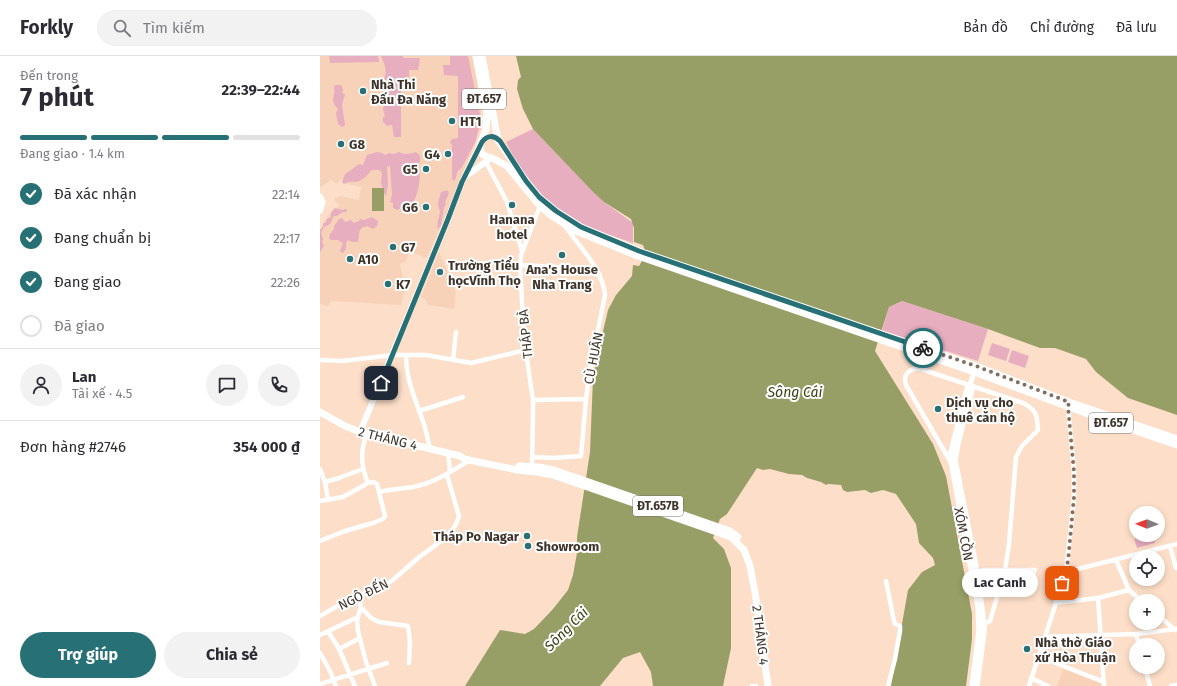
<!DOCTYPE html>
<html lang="vi">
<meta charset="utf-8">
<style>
:root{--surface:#fff;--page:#f2f2f3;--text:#2b2b33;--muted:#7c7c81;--line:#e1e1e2;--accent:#267076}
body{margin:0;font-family:"Fira Sans",sans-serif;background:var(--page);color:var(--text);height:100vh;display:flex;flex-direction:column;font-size:15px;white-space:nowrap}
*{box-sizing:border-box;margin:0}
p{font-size:13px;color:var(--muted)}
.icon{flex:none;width:22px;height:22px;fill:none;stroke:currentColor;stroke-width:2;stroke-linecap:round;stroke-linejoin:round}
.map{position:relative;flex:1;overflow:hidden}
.drawer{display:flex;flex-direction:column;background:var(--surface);width:320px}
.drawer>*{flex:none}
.needle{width:26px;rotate:271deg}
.tools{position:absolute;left:809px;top:450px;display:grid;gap:8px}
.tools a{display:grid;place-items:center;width:36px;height:36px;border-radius:50%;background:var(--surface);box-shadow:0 2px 6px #0003;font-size:20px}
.pin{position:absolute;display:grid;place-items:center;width:34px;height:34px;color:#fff;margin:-17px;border-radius:8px;box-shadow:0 2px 6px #0006}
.courier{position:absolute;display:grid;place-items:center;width:40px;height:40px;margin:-20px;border:3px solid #267076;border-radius:50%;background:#fff;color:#222;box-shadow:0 1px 5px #0007}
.bubble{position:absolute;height:28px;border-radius:14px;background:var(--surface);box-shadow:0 2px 6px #0003;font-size:13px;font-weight:700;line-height:28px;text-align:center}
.headline em{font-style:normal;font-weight:700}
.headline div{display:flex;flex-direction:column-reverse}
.headline{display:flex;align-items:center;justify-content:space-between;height:68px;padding:0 20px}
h1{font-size:26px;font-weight:700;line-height:30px}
.bar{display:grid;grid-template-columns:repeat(4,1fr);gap:6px 4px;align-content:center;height:48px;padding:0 20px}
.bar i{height:5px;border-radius:3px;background:var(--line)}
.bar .active{background:var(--accent)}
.bar p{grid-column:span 4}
.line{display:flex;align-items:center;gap:10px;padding:0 20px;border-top:1px solid var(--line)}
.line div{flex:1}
.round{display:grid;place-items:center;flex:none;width:42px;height:42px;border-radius:21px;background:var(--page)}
ol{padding:0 20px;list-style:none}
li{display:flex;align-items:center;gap:12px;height:44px}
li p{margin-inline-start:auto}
li .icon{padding:4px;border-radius:50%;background:var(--accent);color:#fff;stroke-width:4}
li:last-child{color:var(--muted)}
li i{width:22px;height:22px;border:2px solid var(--line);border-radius:50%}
.action{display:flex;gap:8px;margin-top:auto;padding:8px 20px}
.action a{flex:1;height:46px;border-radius:24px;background:var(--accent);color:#fff;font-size:16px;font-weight:700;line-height:46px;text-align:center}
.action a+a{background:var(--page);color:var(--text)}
header{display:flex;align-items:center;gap:24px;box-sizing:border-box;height:56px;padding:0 20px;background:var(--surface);border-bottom:1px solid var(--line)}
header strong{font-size:19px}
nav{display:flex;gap:22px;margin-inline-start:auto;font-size:14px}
.search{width:280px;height:36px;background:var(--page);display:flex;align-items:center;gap:10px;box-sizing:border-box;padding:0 14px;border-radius:22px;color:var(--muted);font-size:15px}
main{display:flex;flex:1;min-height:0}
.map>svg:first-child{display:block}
.built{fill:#f7d2b8}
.green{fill:#e7aebf}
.water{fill:#979f66}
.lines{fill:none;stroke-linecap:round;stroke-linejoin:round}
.minor{stroke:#fff;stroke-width:4.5}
.tertiary{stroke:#fff;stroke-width:5.5}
.secondary{stroke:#fff;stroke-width:6}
.primary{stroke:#fff;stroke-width:7}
.done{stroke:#816f62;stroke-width:4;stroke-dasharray:0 7.2}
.route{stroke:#267076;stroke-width:5}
.poi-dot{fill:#267076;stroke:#fff;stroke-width:1.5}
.labels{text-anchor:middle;stroke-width:4;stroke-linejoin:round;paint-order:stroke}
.shield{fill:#fff;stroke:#78706a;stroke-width:1}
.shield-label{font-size:12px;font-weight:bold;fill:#3e332a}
.poi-label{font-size:13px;font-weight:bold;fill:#3e332a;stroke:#fff;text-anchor:start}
.street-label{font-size:13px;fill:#3e332a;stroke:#fff}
.water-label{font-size:14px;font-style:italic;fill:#3a4013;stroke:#fff}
</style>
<header>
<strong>Forkly</strong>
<div class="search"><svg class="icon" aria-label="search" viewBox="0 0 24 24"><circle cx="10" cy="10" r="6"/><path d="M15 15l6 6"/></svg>Tìm kiếm</div>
<nav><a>Bản đồ</a><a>Chỉ đường</a><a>Đã lưu</a></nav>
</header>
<main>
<section class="drawer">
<div class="headline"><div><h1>7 phút</h1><p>Đến trong</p></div><em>22:39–22:44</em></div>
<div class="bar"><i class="active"></i><i class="active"></i><i class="active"></i><i></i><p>Đang giao · 1.4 km</p></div>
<ol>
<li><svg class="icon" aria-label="check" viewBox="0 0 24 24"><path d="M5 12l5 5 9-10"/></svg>Đã xác nhận<p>22:14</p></li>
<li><svg class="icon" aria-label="check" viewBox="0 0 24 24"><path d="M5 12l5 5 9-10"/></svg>Đang chuẩn bị<p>22:17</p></li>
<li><svg class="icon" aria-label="check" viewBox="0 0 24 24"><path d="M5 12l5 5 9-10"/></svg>Đang giao<p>22:26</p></li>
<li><i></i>Đã giao</li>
</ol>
<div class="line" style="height:72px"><a class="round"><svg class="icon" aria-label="person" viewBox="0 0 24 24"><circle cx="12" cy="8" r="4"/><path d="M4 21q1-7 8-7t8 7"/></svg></a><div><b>Lan</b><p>Tài xế · 4.5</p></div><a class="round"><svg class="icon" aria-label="chat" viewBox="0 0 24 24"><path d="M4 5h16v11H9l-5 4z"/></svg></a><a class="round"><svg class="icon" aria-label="phone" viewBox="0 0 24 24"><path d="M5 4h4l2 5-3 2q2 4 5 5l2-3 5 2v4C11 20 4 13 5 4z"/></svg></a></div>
<div class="line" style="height:52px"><div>Đơn hàng #2746</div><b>354 000 ₫</b></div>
<div class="action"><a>Trợ giúp</a><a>Chia sẻ</a></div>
</section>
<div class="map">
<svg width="857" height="630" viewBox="0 0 857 630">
<rect width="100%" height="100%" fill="#fddfc9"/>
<path class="built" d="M0,0H152L161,48V72L124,163L107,202L89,196L86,205L80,208L85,233L81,249L11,245L8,250L0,248V179L5,165L11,155L19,150L14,143L20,140L39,144L41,131L27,128L21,123L17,128L11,124L0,132Z
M119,196L136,236L134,253L108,249L106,244L101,241Z
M743,613L782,628L781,630H737Z"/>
<path class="green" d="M9,0H58L59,6L10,7Z
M61,0H83V2H100L98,14H89V29H81V81H74L72,69L67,70L63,66V61H65L63,53L66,42L64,38C65,31 68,29 64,22C68,15 64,7 61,0Z
M130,0H148L160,59L159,72L155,87L142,111L137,116L136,122L134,125L132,123V89L130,86L132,83L138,82V20L124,19L123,9H130Z
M17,29H21L23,34L22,37L25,38L22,49L25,69L22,71L18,68L16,57L18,53C9,44 16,41 14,30Z
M213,73L273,136L284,146L313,167V187L264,170L227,145L215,133L195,104L186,86Z
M57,96L62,97L65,99L69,97L74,98L79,96C84,99 91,98 96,96C97,97 100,99 100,100C101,103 99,107 99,110C101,122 99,136 93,147L94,150L93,155L87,157L82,152L77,154L73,152V147L70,146L72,139L70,110L67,111L68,128L66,140L65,139L61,127L62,117L60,114H52C48,118 43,125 36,126C32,126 29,125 24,128L22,126L25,118L39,108L43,109L47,99Z
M127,134L129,137L125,146L126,149L124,151L121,169L118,173C116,167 119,163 120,156C120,154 119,152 118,150C118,146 120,140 121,136Z
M15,152L22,154L26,153L27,155L26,156H23L17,160H14L10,168L4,171L1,177L3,183L2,186L4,190L0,196V174L3,170V167H5L7,163L11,161V157Z
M52,161L58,165L57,170L53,173L47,170C37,172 40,179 38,186H32L28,184C24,188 28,193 23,197L20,195L23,187L18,184H12L9,183L10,178L14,173V170L19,163L22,162L25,166L31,164L34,167L39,165L40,163L44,164Z
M582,245L668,273L658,305L562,275L569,251Z
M672,287L690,293L686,305L668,299Z
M692,294L709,300L705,312L688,306Z
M830,479H833L835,487L817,492L814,483Z"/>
<path class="water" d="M196,0H857V359L808,342L776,316L766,303L735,292H720L668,273L582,245L569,251L555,295L613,388L626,420L652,558V583L646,630H571L588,534L602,516L615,509L613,502L599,487L596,468L576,438L563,434L551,437L545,434L527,436L523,434L521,429L508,428L506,429L501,426L487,422L482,419L469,418L450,413L443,414L437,412L407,458L400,463L393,482L404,493L411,512V592L403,630H333L331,616L320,596L303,602L280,630H145L180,574L205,578L214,573L233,553L248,534L253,519L257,497V481L270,396L273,322L278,297L288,254L296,239L312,220L313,209L319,210C323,203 327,198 323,189L314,186V172L311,163L284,146L273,136L213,73L203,53L197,33L198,24L201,21Z
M52,132H64V155H52Z"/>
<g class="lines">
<path class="minor" d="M166,106L187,146L202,195
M200,209L236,211L280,219
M86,299C86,323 95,343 103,365C106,374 108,384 110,393
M0,304L22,305L73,299H106L151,307L206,294
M133,304L136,276
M213,344L266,343
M99,355L143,341
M128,397L130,416
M213,401L233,402L261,400L266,343L270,314L285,239C283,214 260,191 245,170
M630,405L586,329C582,318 591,311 601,313L703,347C717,354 717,360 718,374L702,390L696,401L689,488L685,514L670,565L664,568
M212,410L213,359V344L204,283L200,209L201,199L220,150
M0,413L5,426L19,422L43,413
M5,426L8,444
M59,436C71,433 81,433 93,431C114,427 132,415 150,404
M0,445L23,441L48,427
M0,485L25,475L53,467L63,463L65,460L57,428L54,426L48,427C41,411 40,394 47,378
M850,490L856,512
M796,504L809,534L821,545
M657,516L664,514H715
M746,516L857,488
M659,517L665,518L714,517
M566,525L574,565L575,568L580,570V575L575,603L568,630
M38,540L41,551L37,564L38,575L46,606L55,630
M778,542L784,630
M736,547L778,542L809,534
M41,551L51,562L59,566L88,570L90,586L89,607
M838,559L855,574
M0,560L28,544L67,528L74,523C82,516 90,509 98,502C112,491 135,479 139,460L127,419
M8,575L19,593L35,630
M816,578L819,589
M0,579L38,561
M725,581L816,578L857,573
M19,593L40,582
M0,597L10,615L16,630
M718,600L784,626
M825,611L830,630
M711,622L728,630
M0,628L67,607
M432,630H436
M709,630L746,516L754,441V416L748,351
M851,630L857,629"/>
<path class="tertiary" d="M0,140L3,146L0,155
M650,329L652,334L638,387L635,404L657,516L664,568V576L657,630
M652,630L659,575L658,550L630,400L647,333L650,329L654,316"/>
<path class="secondary" d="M146,120L171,102
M40,376L128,163L142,126L160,89"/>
<path class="primary" d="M156,0L167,58L166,73L160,89L161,97L167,101L172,102L187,110L220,150L232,160L256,175L318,200L654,316L798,369L857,389
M162,0L178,84L206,125L219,141L236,155L261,171L319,195L656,310L749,346L857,383
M0,356L25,370L40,376L140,400L144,403L197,414L217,416L233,419L411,481L424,494L430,510L435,536L448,630
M199,410L219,411L234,414L410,475L418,481"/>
</g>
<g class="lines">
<path class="done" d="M603,292L656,310L749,346L748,351L754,416V441L748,505L742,527"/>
<path class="route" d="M61,327L128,163L142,126L162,86C167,79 174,79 180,85L206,125L219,141L236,155L261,171L319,195L603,292"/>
</g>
<g class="poi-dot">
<circle cx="43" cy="35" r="4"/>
<circle cx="132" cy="65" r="4"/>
<circle cx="21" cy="88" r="4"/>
<circle cx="128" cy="98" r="4"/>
<circle cx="106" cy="113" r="4"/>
<circle cx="192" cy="149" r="4"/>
<circle cx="106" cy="151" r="4"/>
<circle cx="73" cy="191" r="4"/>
<circle cx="242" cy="199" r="4"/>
<circle cx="30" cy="203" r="4"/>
<circle cx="120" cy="216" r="4"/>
<circle cx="68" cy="228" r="4"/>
<circle cx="618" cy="353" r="4"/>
<circle cx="207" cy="480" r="4"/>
<circle cx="208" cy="490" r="4"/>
<circle cx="707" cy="593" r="4"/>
</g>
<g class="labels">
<g class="shield">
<rect x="142" y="33" width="44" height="20" rx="3"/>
<rect x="769" y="357" width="44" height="20" rx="3"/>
<rect x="313" y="440" width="50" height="20" rx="3"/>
</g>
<g class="shield-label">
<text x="164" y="47">ĐT.657</text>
<text x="791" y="371">ĐT.657</text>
<text x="338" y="454">ĐT.657B</text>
</g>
<g class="poi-label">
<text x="51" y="33">Nhà Thi<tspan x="51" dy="15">Đấu Đa Năng</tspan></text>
<text x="140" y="70">HT1</text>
<text x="29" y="93">G8</text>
<text x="120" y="103" text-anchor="end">G4</text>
<text x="98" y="118" text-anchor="end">G5</text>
<text x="98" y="156" text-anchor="end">G6</text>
<text x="192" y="168" text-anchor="middle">Hanana<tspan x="192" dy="15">hotel</tspan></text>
<text x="81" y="196">G7</text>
<text x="38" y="208">A10</text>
<text x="128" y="214">Trường Tiểu<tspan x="128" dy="15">họcVĩnh Thọ</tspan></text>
<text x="242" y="218" text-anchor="middle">Ana's House<tspan x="242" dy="15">Nha Trang</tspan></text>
<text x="76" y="233">K7</text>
<text x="626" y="351">Dịch vụ cho<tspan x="626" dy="15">thuê căn hộ</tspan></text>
<text x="199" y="485" text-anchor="end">Tháp Po Nagar</text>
<text x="216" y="495">Showroom</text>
<text x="715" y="591">Nhà thờ Giáo<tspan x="715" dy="15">xứ Hòa Thuận</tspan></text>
</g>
<g class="street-label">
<text transform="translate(205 278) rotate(-96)" y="5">THÁP BÀ</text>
<text transform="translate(273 302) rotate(-79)" y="5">CÙ HUÂN</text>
<text transform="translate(68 382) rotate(14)" y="5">2 THÁNG 4</text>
<text transform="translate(644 478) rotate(79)" y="5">XÓM CỒN</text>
<text transform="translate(43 538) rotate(-26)" y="5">NGÔ ĐẾN</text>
<text transform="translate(441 579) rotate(83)" y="5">2 THÁNG 4</text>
</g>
<g class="water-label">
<text x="475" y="341">Sông Cái</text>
<text transform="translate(246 573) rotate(-45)" y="5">Sông Cái</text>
</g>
</g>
</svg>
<div class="tools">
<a><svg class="needle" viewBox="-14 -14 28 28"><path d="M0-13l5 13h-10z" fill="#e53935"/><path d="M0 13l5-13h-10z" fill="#7c7c81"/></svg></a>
<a><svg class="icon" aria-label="locate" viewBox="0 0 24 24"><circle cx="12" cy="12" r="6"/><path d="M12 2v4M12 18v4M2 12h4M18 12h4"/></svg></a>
<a>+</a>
<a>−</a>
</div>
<div class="pin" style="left:742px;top:527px;background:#ea580c"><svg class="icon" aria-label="bag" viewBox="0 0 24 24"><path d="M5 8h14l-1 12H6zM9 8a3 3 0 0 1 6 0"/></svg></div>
<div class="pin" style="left:61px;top:327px;background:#1f2937"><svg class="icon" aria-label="home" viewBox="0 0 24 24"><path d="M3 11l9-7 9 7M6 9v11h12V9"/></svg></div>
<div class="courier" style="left:603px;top:292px"><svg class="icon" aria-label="bike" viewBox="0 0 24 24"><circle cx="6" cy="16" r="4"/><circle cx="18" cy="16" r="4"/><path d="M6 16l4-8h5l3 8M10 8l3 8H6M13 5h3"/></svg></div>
<div class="bubble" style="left:642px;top:513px;width:76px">Lac Canh</div>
</div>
</main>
